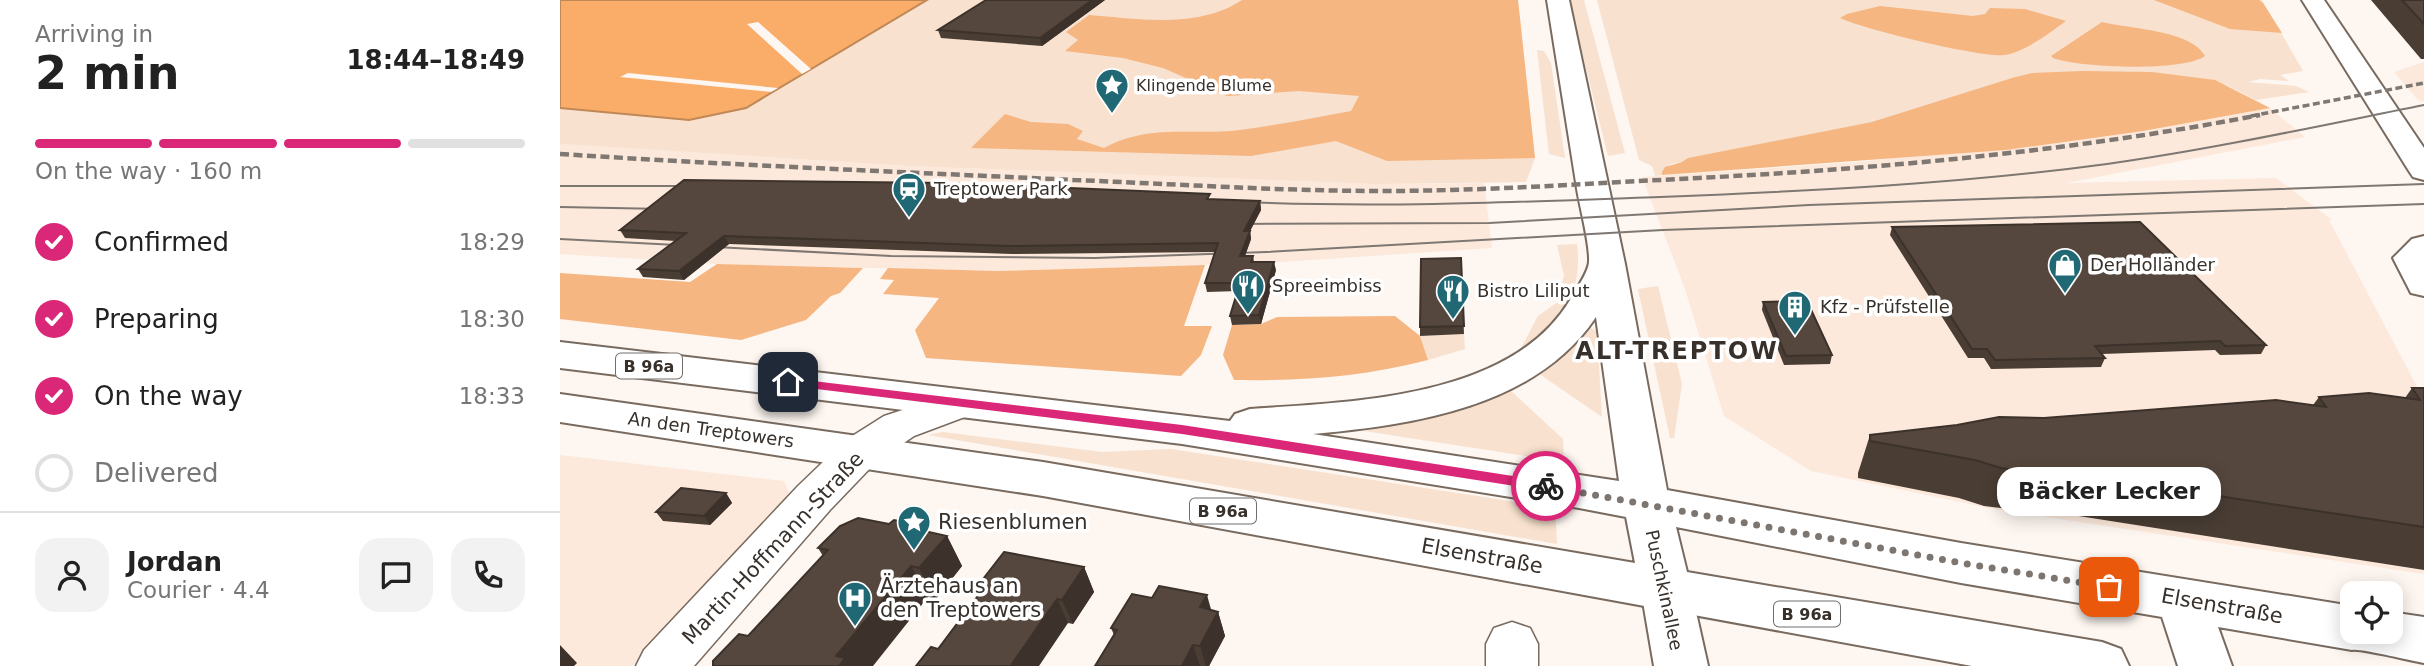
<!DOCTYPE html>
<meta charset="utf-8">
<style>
:root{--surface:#fff;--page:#f2f2f2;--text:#222;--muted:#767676;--line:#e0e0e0;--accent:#db2777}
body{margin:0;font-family:"DejaVu Sans",sans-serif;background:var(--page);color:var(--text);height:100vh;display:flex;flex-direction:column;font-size:26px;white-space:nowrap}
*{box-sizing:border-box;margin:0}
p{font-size:23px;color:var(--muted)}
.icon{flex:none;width:38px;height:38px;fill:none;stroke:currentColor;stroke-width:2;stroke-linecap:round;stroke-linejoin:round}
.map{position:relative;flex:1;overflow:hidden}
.panel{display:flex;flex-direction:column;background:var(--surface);width:560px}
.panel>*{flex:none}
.fabs{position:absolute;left:1780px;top:581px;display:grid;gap:14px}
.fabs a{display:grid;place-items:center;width:63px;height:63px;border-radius:14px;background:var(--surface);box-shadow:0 4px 18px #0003;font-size:35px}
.pin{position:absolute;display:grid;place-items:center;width:60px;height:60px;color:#fff;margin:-30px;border-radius:14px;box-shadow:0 4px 10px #0006}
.courier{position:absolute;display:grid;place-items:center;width:70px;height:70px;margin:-35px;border:5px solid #db2777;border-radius:50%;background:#fff;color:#222;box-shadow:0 2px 9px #0007}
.bubble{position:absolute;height:49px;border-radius:21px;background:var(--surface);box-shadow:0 4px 18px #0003;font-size:23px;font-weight:600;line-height:49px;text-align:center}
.head em{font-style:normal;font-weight:600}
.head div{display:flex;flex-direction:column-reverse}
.head{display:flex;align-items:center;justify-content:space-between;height:119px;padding:0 35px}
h1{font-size:46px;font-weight:600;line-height:52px}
.bar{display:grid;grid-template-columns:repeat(4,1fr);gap:10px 7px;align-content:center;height:84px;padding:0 35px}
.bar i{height:9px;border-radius:5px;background:var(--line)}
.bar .selected{background:var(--accent)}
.bar p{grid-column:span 4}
.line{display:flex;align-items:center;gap:18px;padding:0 35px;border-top:2px solid var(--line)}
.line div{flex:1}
.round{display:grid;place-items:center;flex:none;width:74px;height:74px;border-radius:21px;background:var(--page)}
ol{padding:0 35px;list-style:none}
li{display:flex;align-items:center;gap:21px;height:77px}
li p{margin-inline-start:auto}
li .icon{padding:7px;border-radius:50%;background:var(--accent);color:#fff;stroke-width:4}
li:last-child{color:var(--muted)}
li i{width:38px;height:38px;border:4px solid var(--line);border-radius:50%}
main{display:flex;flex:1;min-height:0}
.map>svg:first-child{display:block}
.built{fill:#fce9db}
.green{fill:#f8e1ce}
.forest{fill:#f5b682}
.water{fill:#faad69;stroke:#c08856;stroke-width:2}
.pier{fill:#fdf6f1}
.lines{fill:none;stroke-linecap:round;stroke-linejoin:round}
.minor-casing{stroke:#786a5f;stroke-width:3}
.secondary-casing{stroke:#786a5f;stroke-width:4}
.primary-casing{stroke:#786a5f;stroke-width:4}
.minor{fill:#fff;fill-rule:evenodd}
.secondary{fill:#fff;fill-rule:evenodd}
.primary{fill:#fff;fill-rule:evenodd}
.tram{stroke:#7e7772;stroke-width:2}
.rail-far1{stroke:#7e7772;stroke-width:3.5;stroke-dasharray:7 3.5;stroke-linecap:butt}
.rail{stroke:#7e7772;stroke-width:4.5;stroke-dasharray:9 4.5;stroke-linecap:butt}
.wall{fill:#493d34}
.shaded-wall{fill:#3c322b}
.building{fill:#55473d;stroke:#3c322b;stroke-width:2}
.route{fill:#db2777}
.done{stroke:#7c7570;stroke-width:7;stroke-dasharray:0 12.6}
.labels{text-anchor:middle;stroke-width:7;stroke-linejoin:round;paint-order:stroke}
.far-poi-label{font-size:16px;fill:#37302b;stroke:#fff;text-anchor:start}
.shield{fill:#fff;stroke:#736e6b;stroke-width:2}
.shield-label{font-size:16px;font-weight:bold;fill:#37302b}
.poi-label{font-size:18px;fill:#37302b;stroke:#fff;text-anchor:start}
.street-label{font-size:18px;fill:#37302b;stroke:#fff}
.near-poi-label{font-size:21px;fill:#37302b;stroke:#fff;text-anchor:start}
.near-street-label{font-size:21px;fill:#37302b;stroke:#fff}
.district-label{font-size:24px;font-weight:bold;letter-spacing:2px;fill:#37302b;stroke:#fff}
</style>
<main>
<section class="panel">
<div class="head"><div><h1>2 min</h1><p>Arriving in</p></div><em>18:44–18:49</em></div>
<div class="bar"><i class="selected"></i><i class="selected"></i><i class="selected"></i><i></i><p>On the way · 160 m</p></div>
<ol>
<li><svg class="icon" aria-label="check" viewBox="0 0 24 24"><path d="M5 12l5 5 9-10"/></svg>Confirmed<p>18:29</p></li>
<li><svg class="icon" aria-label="check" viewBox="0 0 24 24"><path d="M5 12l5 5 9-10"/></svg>Preparing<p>18:30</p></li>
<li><svg class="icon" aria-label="check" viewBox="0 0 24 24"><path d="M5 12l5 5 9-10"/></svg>On the way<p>18:33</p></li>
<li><i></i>Delivered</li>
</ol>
<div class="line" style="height:126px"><a class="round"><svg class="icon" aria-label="person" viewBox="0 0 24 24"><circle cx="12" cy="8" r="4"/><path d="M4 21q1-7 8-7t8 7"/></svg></a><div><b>Jordan</b><p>Courier · 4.4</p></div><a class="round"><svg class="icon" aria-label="chat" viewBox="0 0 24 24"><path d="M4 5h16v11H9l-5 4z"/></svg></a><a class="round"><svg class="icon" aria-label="phone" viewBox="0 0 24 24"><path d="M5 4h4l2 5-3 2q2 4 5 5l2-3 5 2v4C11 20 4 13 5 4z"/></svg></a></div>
</section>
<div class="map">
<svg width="1864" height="666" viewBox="0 0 1864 666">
<rect width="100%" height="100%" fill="#fdf6f1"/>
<path class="built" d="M1864,62V102L1858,100L1834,72Z
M1710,108L1745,137L1506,183L1716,178L1772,220H1769L1864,400V574L1434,509L1251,471L1164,416L1124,286L1082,177L1298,162L1583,131Z
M0,144L349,166L816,184L924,183L932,248L706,263L437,271L157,264L0,254Z
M0,455L224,481L232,499L89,657L71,666H0Z"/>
<path class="green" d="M367,0H958L975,158L966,182L816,184L350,166L0,144V108L129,120L211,92Z
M1009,0H1024L1065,153L1048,156Z
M1037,0H1702L1743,71L1720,75L1729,81L1700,79L1688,82L1736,86L1749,92L1696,100L1666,85L1122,162L1111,164L1102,172V175L1095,176L1092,166L1079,160Z
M977,50L984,51L991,63L1005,158L989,154Z
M1017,244C1023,295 1002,322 960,350L978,316L998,302L1004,275L997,245Z
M1098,286L1122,384L1114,438H1110L1078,289Z
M1031,328L1037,331L1042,417L978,373L1002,355Z
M904,334L905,349L868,360L860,336Z
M950,390L1003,439L1004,462L804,431L884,414Z
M383,432L542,452L611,449L995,508L997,544L368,435Z"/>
<path class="forest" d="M682,0H958L975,158L827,161L776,141L691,156L411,148L445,114L471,122L508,124L523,131L517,139L544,148C590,123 632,136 680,130C717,125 755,118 791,111L799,96L739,91L667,96L603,68L563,58L505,51L518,40L506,32L529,15C578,19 639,29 682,0Z
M1594,0H1699L1703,3L1722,33L1670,29Z
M1320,6L1413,16L1425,14L1430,8L1465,9L1506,21C1489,33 1465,52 1444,55C1421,58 1303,29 1280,18L1287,14Z
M1542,22C1570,29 1631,30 1645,56C1623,72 1519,68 1493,58L1491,56Z
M1522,71L1592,72L1655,80L1710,108L1583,131L1446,150L1102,175V172L1105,167L1122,162L1128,158L1312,122L1452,78L1472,73Z
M157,264L303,268L280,293L271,296L246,320L181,340L0,319V273L130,282Z
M645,265L624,326H652L641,355L621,376L366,358L355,330L379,298L323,294L334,280L320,279L328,268L437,271Z
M835,316L860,336L868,360C803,377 741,381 674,380L663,355L672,325L701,324L717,317Z"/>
<path class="water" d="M0,0H367L186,108L129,120L0,108Z"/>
<path class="pier" d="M198,22L251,69L242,74L187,24Z
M68,73L218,88L211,92L60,77Z"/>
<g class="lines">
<defs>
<path id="minor" d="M404,390L418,394L424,403L418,412L354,436L316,462L270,510L134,666H76L84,650L238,486L286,440L324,416Z
M952,622L970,628L978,644V666H926V644L934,628Z"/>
<path id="secondary" d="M1106,569L1124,575L1131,590L1148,666H1094L1081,590L1088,575Z"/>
<path id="primary" d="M987,0H1009L1065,264L1107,490L1401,543L1792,606V632H1830V612L1864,617V663C1851,661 1800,648 1792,650L1658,627L1672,666H1618L1602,617L1401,583L1116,527L1127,572L1542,642L1561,649L1569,666H1412L483,496L0,422V394L483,462L1075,563L1066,517L1019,508L622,444L0,368V342L670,421L675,414L690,409C791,402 951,399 1010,300C1015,290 1028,274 1029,262C1030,244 1020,208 1017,189C1007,126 997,63 987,0ZM1036,317L1059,481L753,434C853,425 976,407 1036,317Z
M1742,0H1764L1864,148V180L1853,177L1849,171Z
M1864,236V296L1851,293L1833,258L1852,239Z"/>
</defs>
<use href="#minor" class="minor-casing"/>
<use href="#secondary" class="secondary-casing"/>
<use href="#primary" class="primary-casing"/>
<use href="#minor" class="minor"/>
<use href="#secondary" class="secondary"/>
<use href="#primary" class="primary"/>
<path class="tram" d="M0,186H136
M682,202C822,208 960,202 1100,197C1249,191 1399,184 1547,164C1653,149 1759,126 1864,105
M0,207L105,209
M675,224L929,223L1249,205L1864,184
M0,239L331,256L535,258L706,252L1103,230L1864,204"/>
<path class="rail-far1" d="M1691,116L1864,83"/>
<path class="rail" d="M0,154C171,165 342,172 514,180C616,184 719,191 822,191C928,191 1033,183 1139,178C1330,168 1512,151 1700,115"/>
</g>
<path class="wall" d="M545,0L482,46L381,38L378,30Z
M1811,0H1864V59H1861Z
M651,199L700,201L701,210L690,231L691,239L685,256H693L694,262L716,270L701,324L672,325L670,316L678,291L647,292L645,283L656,252L452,254L169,244L124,280L83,277L78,269L116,241L65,238L60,230Z
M1332,227L1706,345L1701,354L1660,355L1655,350L1542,354L1545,358L1541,367L1431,369L1424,358H1408L1330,235Z
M901,258L904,334L860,336V327Z
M1203,302L1272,355L1270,364L1224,365L1202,310Z
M1852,388H1864V570L1493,512H1474L1424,506L1399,498L1298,478V473L1310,435L1484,418L1753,405L1759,397L1845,398Z
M166,493L172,503L150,525L103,521L96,512Z
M329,524L364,526L366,531L387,536L402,566L376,599L368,597L188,636L263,556L258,548Z
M524,567L534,592L513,624L508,623L378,649L423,589L420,583Z
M651,610L658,612L665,636L649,666H535L554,635L551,628Z"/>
<path class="shaded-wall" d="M532,0H545L482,46L480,38Z
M700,201L701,210L690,231L691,239L682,264L680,256L684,231Z
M164,236L169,244L124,280L119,271Z
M714,262L716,270L701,324L699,315Z
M166,493L172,503L150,525L144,516Z
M364,526L375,549L387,536L402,566L376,599L359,568L360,530Z
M351,566L368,597L313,666H279L276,656Z
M524,567L534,592L513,624L502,600Z
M647,595L654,620L640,607Z
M497,599L508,623L479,666H453L452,664Z
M658,612L665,636L649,666H646L640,646Z
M0,645L17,663L14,666H0Z
M633,645L640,666H622Z"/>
<path class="building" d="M426,0H532L480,38L378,30Z
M1842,0H1864V24Z
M124,180L388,183L650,194L647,199L700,201L684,231H690L680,256H693L691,262H714L699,315L670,316L680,283H645L658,243L449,246L164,236L119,271L78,269L126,233L60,230Z
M1580,222L1706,345L1665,346L1660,341L1535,346L1545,358L1435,360L1427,349H1412L1332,227Z
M901,258L904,326L860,327L861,259Z
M1247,301L1272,355L1226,356L1203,302Z
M1852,388H1864V527L1512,474H1492L1441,468L1415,460L1310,441V435L1397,425L1439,417L1484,418L1716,400L1766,407L1759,397L1809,393L1860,400Z
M121,488L166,493L144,516L96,512Z
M298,518L329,524L334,520L364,526L360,530L387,536L359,568L351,566L276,656L285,658L279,666H153V661L179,634L188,636L268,550L258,548L280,526Z
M444,552L524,567L502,600L497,599L452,664L460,666H356L371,647L378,649L426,585L420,583Z
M599,586L647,595L640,607L658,612L640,646L633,645L622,666H535L557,630L551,628L572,594L592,598Z"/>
<path class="route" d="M228,378L622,425L986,481L993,486L986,491L622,434L224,385L222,382Z"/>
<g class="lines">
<path class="done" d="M986,486L1401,563L1549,587"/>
</g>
<defs>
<symbol id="sight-pin" viewBox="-11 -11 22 30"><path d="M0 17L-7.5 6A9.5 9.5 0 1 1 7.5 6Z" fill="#1f6874" stroke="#fff"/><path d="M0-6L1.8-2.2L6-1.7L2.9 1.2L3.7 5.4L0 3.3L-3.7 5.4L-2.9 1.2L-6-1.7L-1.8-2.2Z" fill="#fff"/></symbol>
<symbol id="station-pin" viewBox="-11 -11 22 30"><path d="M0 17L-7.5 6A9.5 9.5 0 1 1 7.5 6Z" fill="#1f6874" stroke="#fff"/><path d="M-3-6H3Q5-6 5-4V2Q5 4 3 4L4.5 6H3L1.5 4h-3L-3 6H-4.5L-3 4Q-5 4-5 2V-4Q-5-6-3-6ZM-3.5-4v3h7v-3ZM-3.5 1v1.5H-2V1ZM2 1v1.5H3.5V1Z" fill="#fff"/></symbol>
<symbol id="shop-pin" viewBox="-11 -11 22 30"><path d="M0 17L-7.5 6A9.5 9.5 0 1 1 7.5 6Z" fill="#1f6874" stroke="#fff"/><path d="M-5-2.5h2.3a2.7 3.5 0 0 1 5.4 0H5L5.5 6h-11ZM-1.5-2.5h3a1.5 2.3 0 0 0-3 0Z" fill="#fff"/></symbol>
<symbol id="restaurant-pin" viewBox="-11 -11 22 30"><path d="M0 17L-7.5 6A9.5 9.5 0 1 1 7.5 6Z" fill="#1f6874" stroke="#fff"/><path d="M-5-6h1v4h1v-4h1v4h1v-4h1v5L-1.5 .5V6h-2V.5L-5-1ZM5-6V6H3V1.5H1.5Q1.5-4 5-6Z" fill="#fff"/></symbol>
<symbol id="building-pin" viewBox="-11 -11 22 30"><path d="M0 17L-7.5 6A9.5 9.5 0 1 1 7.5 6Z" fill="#1f6874" stroke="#fff"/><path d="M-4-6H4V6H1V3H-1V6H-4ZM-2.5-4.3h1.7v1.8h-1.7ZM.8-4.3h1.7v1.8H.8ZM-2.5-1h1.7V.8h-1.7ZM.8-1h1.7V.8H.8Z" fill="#fff"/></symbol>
<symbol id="hospital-pin" viewBox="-11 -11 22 30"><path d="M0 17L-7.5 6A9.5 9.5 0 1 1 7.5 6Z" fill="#1f6874" stroke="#fff"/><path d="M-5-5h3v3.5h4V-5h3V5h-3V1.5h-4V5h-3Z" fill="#fff"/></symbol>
</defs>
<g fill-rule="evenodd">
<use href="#sight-pin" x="533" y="66" width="38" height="52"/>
<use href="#station-pin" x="330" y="170" width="38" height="52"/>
<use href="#shop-pin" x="1486" y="246" width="38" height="52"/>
<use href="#restaurant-pin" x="669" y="267" width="38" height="52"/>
<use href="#restaurant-pin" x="874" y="272" width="38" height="52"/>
<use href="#building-pin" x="1216" y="288" width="38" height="52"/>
<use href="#sight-pin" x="335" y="503" width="38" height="52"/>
<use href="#hospital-pin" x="276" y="579" width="38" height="52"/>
</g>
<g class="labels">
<g class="far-poi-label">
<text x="576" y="91">Klingende Blume</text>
</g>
<g class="shield">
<rect x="56" y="353.5" width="66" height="25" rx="5"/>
<rect x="630" y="498.5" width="66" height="25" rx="5"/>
<rect x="1214" y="601.5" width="66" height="25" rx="5"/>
</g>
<g class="shield-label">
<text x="89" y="372">B 96a</text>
<text x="663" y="517">B 96a</text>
<text x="1247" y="620">B 96a</text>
</g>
<g class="poi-label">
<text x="374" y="195">Treptower Park</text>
<text x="1530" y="271">Der Holländer</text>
<text x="712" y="292">Spreeimbiss</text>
<text x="917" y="297">Bistro Liliput</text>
<text x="1260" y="313">Kfz - Prüfstelle</text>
</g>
<g class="street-label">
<text transform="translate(151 430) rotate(8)" y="6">An den Treptowers</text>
<text transform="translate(1104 590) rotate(78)" y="6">Puschkinallee</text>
</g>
<g class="near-poi-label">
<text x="378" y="529">Riesenblumen</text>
<text x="320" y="593">Ärztehaus an<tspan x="320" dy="24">den Treptowers</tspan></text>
</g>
<g class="near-street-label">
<text transform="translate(213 548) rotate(-47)" y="7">Martin-Hoffmann-Straße</text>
<text transform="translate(922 556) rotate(10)" y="7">Elsenstraße</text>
<text transform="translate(1662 606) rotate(10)" y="7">Elsenstraße</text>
</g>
<g class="district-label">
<text x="1117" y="359">ALT-TREPTOW</text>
</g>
</g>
</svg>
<div class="fabs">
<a><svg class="icon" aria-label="locate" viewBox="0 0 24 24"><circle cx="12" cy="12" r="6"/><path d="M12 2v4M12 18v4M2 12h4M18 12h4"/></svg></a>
</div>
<div class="pin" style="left:1549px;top:587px;background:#ea580c"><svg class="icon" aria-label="bag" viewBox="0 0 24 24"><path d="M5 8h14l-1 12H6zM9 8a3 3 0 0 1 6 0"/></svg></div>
<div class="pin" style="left:228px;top:382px;background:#1f2937"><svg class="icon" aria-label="home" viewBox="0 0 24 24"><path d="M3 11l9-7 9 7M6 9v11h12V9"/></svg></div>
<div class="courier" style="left:986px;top:486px"><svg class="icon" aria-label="bike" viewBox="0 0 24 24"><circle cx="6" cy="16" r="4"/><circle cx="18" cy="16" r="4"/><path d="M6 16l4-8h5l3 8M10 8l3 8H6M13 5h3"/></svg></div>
<div class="bubble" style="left:1437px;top:467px;width:224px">Bäcker Lecker</div>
</div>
</main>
